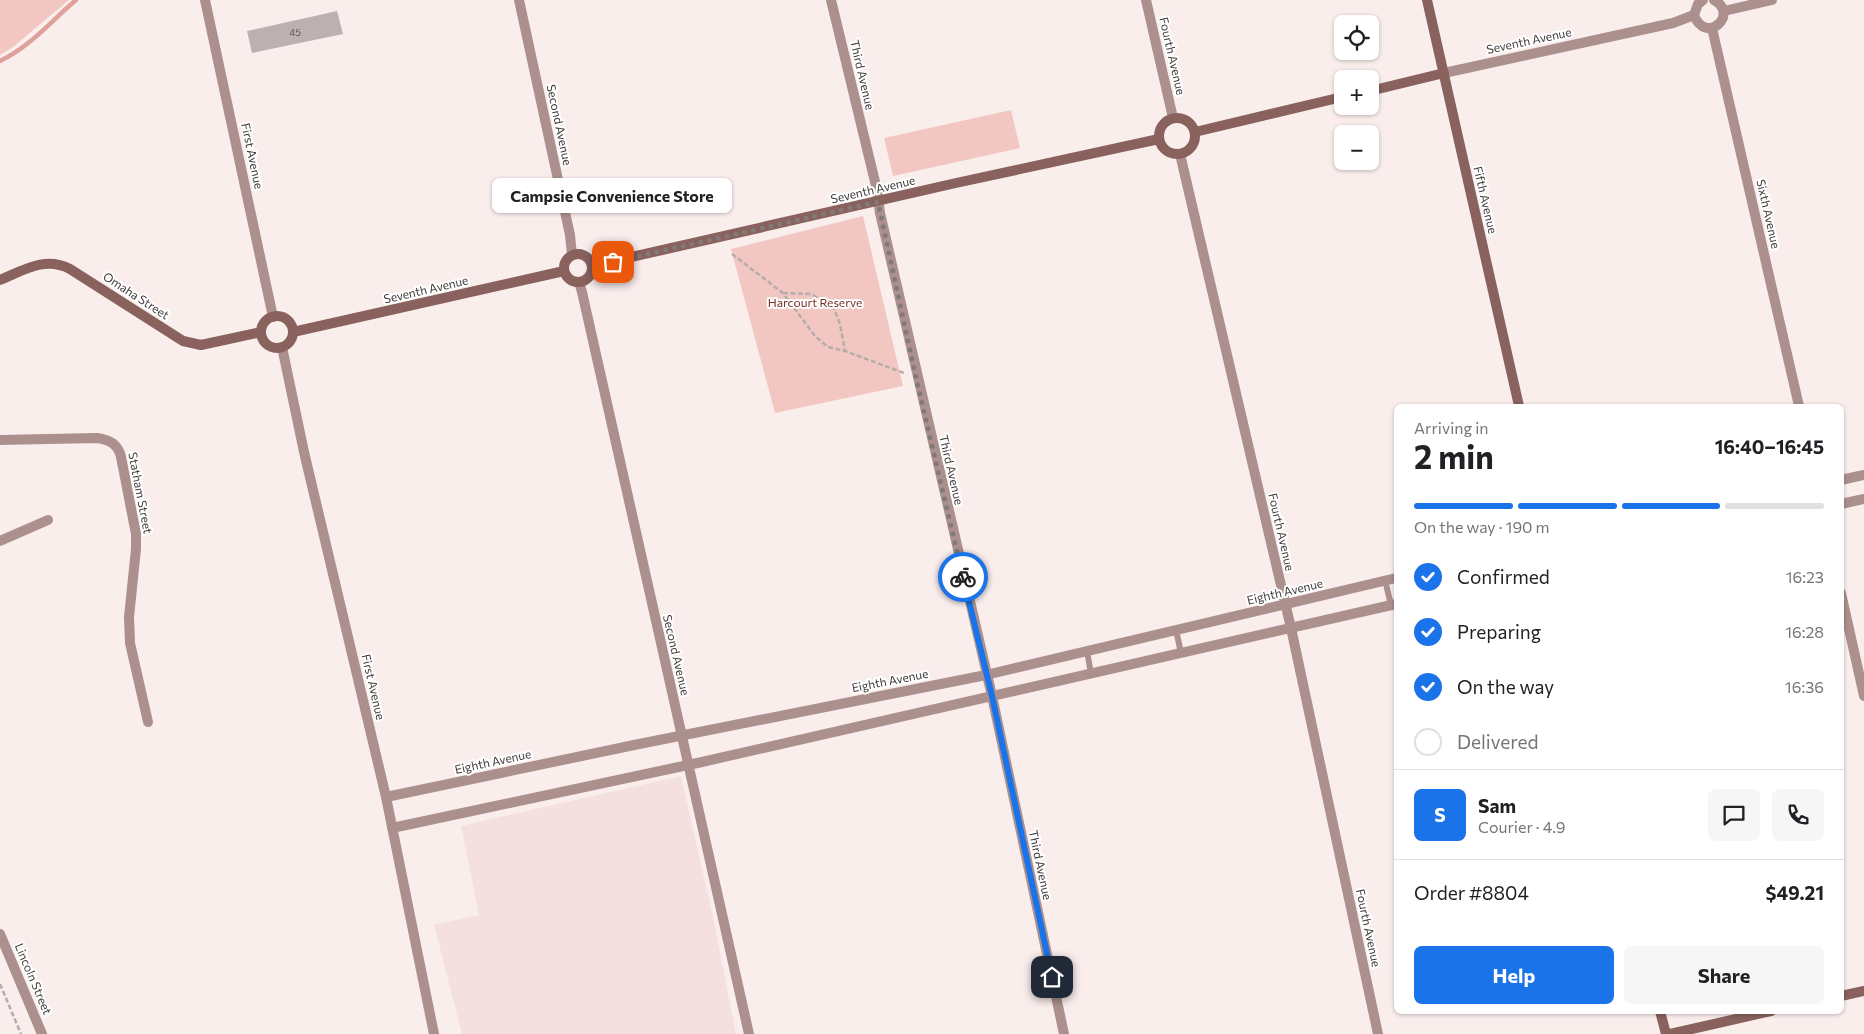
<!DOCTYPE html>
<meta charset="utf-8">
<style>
:root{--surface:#fff;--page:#f6f6f6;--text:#202124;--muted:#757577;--line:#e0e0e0;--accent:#1a73e8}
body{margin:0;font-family:Commissioner,sans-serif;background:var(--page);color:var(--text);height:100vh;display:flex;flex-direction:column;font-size:19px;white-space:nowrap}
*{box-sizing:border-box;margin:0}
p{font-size:16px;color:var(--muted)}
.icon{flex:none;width:28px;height:28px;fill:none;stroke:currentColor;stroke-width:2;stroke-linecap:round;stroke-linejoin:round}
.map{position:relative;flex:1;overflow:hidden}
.drawer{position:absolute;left:1394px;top:404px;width:450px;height:610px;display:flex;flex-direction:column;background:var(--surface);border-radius:8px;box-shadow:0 1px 4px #0004}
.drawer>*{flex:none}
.controls{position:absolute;left:1334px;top:15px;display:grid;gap:10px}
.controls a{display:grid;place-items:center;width:45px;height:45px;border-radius:8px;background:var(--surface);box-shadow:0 1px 4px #0004;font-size:25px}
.pin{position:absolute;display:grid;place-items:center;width:42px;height:42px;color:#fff;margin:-21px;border-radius:10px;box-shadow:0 2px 8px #0006}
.courier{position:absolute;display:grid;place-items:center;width:50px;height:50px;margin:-25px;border:4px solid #1a73e8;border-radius:50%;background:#fff;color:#222;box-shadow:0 1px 6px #0007}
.bubble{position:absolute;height:35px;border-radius:8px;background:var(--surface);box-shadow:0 1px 4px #0004;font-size:16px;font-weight:700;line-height:35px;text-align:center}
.headline em{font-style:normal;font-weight:700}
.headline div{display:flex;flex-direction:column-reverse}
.headline{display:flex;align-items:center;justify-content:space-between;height:85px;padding:0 20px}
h1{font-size:32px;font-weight:700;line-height:38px}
.bar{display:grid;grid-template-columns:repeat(4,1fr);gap:8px 5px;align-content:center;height:60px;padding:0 20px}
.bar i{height:6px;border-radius:4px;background:var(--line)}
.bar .current{background:var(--accent)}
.bar p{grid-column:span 4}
.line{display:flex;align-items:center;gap:12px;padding:0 20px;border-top:1px solid var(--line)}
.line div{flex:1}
.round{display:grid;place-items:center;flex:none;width:52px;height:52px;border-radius:8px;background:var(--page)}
ol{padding:0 20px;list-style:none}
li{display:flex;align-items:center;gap:15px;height:55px}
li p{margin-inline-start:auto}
li .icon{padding:5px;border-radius:50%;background:var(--accent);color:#fff;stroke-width:4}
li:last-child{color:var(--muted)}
li i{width:28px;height:28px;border:2px solid var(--line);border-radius:50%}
.action{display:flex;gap:10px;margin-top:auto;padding:10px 20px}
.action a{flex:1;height:58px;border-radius:8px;background:var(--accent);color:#fff;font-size:20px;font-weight:700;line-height:58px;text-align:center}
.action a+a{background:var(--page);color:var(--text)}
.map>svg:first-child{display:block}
.built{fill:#f4e0de}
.green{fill:#f2c7c2}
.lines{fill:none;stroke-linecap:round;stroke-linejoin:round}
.stream{stroke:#dfa19b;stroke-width:4.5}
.building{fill:#bcb1b0}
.path{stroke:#b5acab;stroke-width:2.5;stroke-dasharray:5 2.5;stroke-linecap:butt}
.lane{stroke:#ac908d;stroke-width:6}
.street{stroke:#ac908d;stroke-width:10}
.secondary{stroke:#89625e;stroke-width:10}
.done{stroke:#817a79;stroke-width:5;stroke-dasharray:0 9}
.route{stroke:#1a73e8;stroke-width:6}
.labels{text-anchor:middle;stroke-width:4;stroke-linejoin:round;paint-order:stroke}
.number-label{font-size:10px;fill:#5f5958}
.street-label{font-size:12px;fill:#403c3b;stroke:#fff}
.park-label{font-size:12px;fill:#772d29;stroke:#fff}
</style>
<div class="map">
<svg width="1864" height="1034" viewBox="0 0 1864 1034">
<rect width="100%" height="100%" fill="#faeeed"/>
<path class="built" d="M681,776L713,917L736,1034H462L434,925L479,915L461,826Z"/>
<path class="green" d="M0,0H69L13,47L0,55Z
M1011,110L1020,148L893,176L884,138Z
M863,216L903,386L775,413L731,249Z"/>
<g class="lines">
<path class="stream" d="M0,61C30,47 51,21 76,0"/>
</g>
<path class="building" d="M337,11L343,34L252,53L247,31Z"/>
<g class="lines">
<path class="path" d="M732,254L783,293L815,336L828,347L845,351L904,373
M783,293L810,294L832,304L840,324L845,351
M0,984L21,1034"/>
<path class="lane" d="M1385,580L1391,605
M1176,630L1181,653
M1087,651L1091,674"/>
<path class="street" d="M205,0L273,317
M519,0L570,235L572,255
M831,0L877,190L880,213L992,696L1064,1034
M1146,0L1173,118
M1703,0L1698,4L1694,15C1706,46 1740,14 1714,0
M1724,11L1772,0
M1712,28L1799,406
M1444,73L1673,23L1694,15
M1180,154L1291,628L1378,1034
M579,282L582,292L749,1034
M282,347L304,452L386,797L434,1034
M0,440L97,438C110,440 118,444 121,457L136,534V549L129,617L130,643L148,722
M1841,480L1864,475
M1841,504L1864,499
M0,541L48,520
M1841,593L1864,696
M386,797L639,744L986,675L1396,578
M392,828L702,762L1396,604
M0,934L42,1034"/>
<path class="secondary" d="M1427,0L1519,406
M1370,91L1444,73
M1159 136a18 18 0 1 1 36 0a18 18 0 1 1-36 0Z
M1195,132L1342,97
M564 268a14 14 0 1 1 28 0a14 14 0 1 1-28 0Z
M592,266L956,183L1159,139
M0,280C24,270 45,256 70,269L183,341L201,345L261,332
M261 332a16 16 0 1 1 32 0a16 16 0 1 1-32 0Z
M293,332L564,271
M1841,996L1864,991
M1660,1011L1666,1034
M1670,1034L1771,1011"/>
</g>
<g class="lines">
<path class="done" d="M613,262L878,202L916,378L963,577"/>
<path class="route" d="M963,577L992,696L1052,977"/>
</g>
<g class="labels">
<g class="number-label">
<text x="295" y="36">45</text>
</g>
<g class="street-label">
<text transform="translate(1529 41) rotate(-12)" y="4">Seventh Avenue</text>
<text transform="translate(1172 56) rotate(77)" y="4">Fourth Avenue</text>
<text transform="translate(862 75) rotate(77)" y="4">Third Avenue</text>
<text transform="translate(559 125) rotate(78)" y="4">Second Avenue</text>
<text transform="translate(252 156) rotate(78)" y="4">First Avenue</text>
<text transform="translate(873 190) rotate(-13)" y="4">Seventh Avenue</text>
<text transform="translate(1485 200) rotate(77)" y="4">Fifth Avenue</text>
<text transform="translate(1768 214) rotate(77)" y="4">Sixth Avenue</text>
<text transform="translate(426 290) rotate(-13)" y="4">Seventh Avenue</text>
<text transform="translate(136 296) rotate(33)" y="4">Omaha Street</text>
<text transform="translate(951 470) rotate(77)" y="4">Third Avenue</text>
<text transform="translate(140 493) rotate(79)" y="4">Statham Street</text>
<text transform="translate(1281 532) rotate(77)" y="4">Fourth Avenue</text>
<text transform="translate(1285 592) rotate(-13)" y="4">Eighth Avenue</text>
<text transform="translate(676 655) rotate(77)" y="4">Second Avenue</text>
<text transform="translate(890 681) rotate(-11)" y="4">Eighth Avenue</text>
<text transform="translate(373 687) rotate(77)" y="4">First Avenue</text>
<text transform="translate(493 762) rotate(-12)" y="4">Eighth Avenue</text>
<text transform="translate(1040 865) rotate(78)" y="4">Third Avenue</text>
<text transform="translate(1368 928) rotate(78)" y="4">Fourth Avenue</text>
<text transform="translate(33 979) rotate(67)" y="4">Lincoln Street</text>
</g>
<g class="park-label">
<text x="815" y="307">Harcourt Reserve</text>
</g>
</g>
</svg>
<div class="controls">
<a><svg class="icon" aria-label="locate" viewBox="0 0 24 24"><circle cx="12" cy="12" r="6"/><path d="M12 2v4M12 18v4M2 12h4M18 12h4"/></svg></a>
<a>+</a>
<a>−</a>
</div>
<div class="pin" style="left:613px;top:262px;background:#ea580c"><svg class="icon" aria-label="bag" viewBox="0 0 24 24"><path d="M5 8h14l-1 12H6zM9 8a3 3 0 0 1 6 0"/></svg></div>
<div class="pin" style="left:1052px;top:977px;background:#1f2937"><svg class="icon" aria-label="home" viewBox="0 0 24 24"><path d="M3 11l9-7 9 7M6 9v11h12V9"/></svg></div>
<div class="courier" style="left:963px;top:577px"><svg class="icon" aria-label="bike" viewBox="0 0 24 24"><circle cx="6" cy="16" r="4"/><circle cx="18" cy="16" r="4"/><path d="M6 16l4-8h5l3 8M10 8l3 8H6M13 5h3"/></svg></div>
<div class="bubble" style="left:492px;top:178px;width:240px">Campsie Convenience Store</div>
<section class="drawer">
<div class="headline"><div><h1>2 min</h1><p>Arriving in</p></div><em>16:40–16:45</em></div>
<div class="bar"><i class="current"></i><i class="current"></i><i class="current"></i><i></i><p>On the way · 190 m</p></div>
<ol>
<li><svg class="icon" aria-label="check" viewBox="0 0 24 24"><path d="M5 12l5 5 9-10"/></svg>Confirmed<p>16:23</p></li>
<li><svg class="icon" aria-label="check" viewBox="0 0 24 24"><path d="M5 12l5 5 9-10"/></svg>Preparing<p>16:28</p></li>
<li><svg class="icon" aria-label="check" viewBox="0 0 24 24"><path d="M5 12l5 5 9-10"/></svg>On the way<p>16:36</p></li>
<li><i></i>Delivered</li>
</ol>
<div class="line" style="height:90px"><b class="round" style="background:var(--accent);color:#fff">S</b><div><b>Sam</b><p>Courier · 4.9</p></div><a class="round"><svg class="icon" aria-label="chat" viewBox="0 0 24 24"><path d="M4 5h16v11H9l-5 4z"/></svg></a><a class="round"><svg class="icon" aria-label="phone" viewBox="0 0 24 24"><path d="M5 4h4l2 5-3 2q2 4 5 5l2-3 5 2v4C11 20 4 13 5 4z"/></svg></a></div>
<div class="line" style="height:65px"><div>Order #8804</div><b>$49.21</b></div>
<div class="action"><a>Help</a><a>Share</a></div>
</section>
</div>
